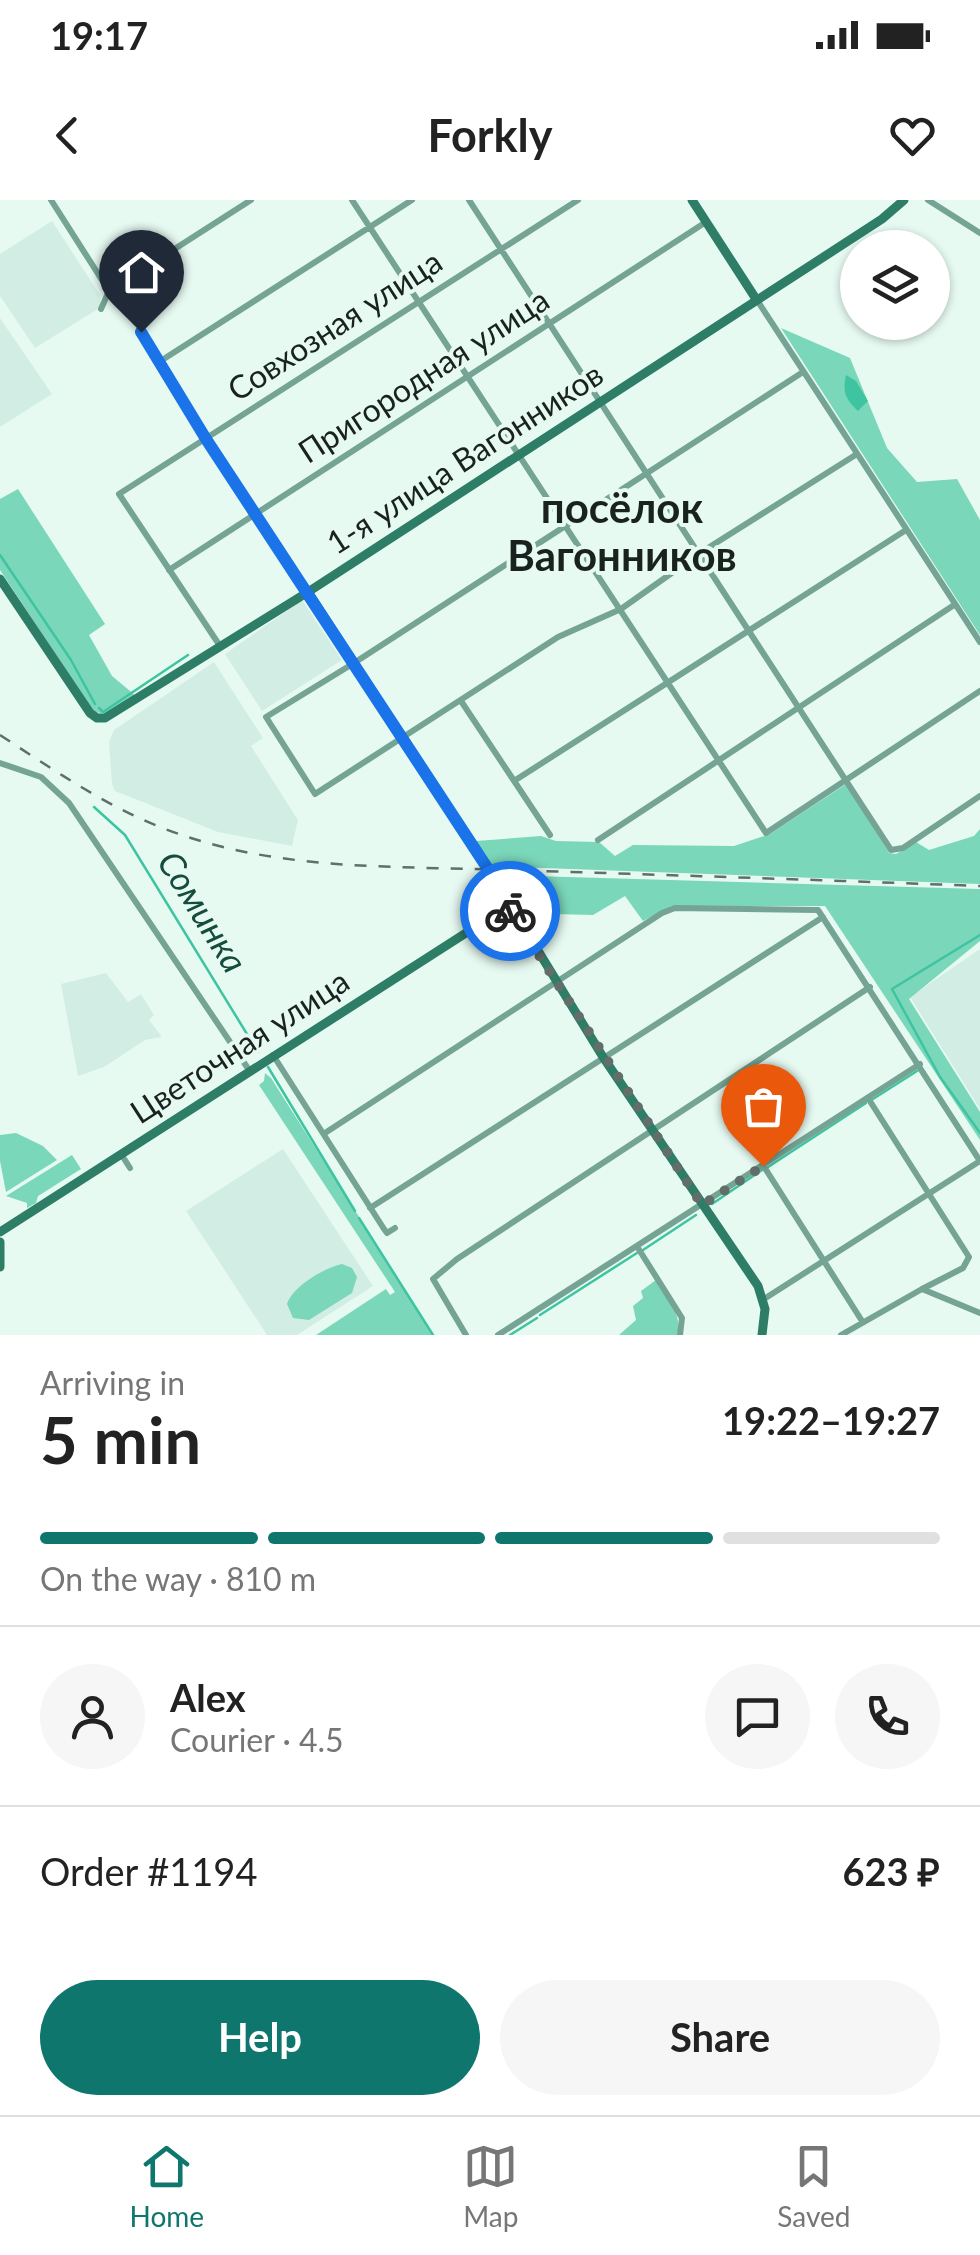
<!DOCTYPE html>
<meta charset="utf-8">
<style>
:root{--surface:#fff;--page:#f6f6f6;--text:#222;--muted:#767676;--line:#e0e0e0;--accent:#0f766e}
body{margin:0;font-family:Lato,sans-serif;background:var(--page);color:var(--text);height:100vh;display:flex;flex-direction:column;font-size:38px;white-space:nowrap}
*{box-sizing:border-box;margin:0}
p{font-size:32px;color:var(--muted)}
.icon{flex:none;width:55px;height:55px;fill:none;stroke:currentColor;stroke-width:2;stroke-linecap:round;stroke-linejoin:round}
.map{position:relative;height:1135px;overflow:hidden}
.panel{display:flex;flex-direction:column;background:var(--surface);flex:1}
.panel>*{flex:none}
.buttons{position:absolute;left:840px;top:30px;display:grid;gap:20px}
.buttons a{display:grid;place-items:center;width:110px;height:110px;border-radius:50%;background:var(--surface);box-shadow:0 2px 8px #0004;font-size:50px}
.pin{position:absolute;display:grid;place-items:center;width:85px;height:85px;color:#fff;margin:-102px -42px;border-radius:50% 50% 50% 0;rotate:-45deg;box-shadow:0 0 10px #0007}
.pin .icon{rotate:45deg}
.courier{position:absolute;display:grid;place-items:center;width:100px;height:100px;margin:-50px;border:8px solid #1a73e8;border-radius:50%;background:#fff;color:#222;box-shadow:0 2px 12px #0007}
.overview em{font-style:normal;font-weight:700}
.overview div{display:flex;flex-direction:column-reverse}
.overview{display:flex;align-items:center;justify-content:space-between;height:170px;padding:0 40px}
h1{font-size:65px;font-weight:700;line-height:75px}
.bar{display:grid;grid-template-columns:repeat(4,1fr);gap:15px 10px;align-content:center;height:120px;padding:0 40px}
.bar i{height:12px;border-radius:8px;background:var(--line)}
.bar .on{background:var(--accent)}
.bar p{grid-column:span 4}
.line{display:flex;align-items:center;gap:25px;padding:0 40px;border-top:2px solid var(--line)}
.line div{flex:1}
.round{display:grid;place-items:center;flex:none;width:105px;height:105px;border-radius:52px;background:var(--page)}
.action{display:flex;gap:20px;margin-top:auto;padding:20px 40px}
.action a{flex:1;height:115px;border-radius:60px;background:var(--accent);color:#fff;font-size:40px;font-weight:700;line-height:115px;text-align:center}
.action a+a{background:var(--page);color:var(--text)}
.status{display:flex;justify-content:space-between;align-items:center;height:70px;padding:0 50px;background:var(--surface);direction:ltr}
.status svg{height:28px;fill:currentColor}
header{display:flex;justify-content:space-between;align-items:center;height:130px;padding:0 40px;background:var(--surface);font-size:45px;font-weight:700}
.menu{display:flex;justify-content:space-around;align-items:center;height:140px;border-top:2px solid var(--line);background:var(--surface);font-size:28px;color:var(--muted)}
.menu a{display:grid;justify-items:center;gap:5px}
.menu .on{color:var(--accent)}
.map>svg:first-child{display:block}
.built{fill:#d2eee4}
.green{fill:#7ad7ba}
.water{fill:#3fc4a1}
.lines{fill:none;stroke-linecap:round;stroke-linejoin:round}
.stream{stroke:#3fc4a1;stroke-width:2.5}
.street{stroke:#75a494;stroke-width:6}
.secondary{stroke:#2d7d67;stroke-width:9}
.rail{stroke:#616e69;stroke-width:2.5;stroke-dasharray:12 12;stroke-linecap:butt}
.done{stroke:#616e69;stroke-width:10;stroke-dasharray:0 18}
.route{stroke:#1a73e8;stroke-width:12}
.labels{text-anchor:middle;stroke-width:8;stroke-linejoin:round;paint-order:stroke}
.street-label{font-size:32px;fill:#1a221f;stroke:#e6faf2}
.water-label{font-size:35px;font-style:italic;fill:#154c3d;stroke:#e6faf2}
.district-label{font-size:42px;font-weight:bold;fill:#1a221f;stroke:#e6faf2}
</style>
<div class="status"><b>19:17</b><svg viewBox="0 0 49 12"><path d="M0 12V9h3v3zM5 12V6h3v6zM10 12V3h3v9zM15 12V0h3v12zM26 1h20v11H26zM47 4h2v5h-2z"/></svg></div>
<header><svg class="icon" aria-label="back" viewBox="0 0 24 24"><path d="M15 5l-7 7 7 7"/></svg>Forkly<svg class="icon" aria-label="heart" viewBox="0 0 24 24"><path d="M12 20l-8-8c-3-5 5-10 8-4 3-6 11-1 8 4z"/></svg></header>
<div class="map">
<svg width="980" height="1135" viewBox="0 0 980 1135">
<rect width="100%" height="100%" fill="#e6faf2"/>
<path class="built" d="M52,21L100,95L101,107L35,148L0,96V54Z
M0,118L52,194L0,227Z
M302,400L342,460L262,511L225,454Z
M214,462L263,538L251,546L298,620L292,646L218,632L115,591L112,584L109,542L114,530Z
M980,749V909L910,797Z
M106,773L128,802L141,794L154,815L149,820L162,837L145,840L104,867L78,876L61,784Z
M283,949L373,1086L297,1135H267L186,1011Z"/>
<path class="green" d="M781,128L850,158L887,248L917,282L957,279L980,320V435Z
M18,289L105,424L89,435L112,476L136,496C122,504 105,522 91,508L0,370V299Z
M846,584L889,653L896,654L916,642L929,650L974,636L980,629V684L490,666L476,641L541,636L556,641L599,642L615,656L633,645L734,646L770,634Z
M497,675L980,689V741L909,799L980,912V940L825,706H672L643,721L625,696L593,715L553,714L551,710L517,711Z
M265,873L271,878L434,1135H316L386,1089L390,1095L395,1092L259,885L264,881Z
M16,933L43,946L57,960L6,992L0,961V935Z
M72,955L81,969L38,996L36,1003L27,1008V1003L6,996Z
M342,1064L352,1068L357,1077L352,1093L309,1120L293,1118L287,1104C293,1086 324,1068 342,1064Z
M656,1080C667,1098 682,1113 678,1135H619L636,1120L633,1106L643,1098L641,1091Z"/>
<path class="water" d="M846,175L856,181L868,201L858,211C846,200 842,192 846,175Z"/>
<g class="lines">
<path class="stream" d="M0,355L71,460L95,504
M99,508L103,512L188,455
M94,607L125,635L258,852
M980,735L892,789L940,877L980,933
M268,867L355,1011
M873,899L917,871
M768,967L866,903
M712,1004L762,970
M359,1018L433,1135
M643,1050L696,1015
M540,1115L637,1053
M510,1135L537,1118"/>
<path class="street" d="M51,0L109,91
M352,0L766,633L980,491
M469,0L891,650L903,648L980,596
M928,0L980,33
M757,100L980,442
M101,109L109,91L251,0
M141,132L207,239L308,392
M159,162L412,0
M803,172L354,463L266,517L315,594L558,437L621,409L700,353L857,254
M169,370L706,22
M220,446L119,294L578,0
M461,501L550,635
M0,563L41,577L69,603L249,870
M514,581L906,330
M598,640L954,405
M273,855L384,1029L387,1033L395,1028
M868,898L969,1057L963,1068L922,1089
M325,933L662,713L675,708L818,710L980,961
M121,954L130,968
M763,965L862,1121
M370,1008L823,717
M638,1048L682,1118L680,1135
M764,1099L980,961
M466,1135L433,1079L457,1059L870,787
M498,1135L920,864
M841,1135L922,1089L980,1113"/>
<path class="secondary" d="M692,0L756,99
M0,379L90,513L97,518H105L308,392L882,19L904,0
M308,392L488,669L603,857L758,1086L765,1109L762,1135
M0,1032L508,706
M0,1042V1067"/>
<path class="rail" d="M0,535C57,572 114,612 179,634C284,671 400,666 509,670C666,675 823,680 980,686"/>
</g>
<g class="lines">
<path class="done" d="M510,711L702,1005L763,966"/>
<path class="route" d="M141,132L206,239L488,669L510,711"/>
</g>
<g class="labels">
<g class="street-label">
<text transform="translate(335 126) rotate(-33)" y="11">Совхозная улица</text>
<text transform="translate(424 176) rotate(-33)" y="11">Пригородная улица</text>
<text transform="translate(465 259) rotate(-33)" y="11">1-я улица Вагонников</text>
<text transform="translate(240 847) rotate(-33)" y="11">Цветочная улица</text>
</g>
<g class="water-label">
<text transform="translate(202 712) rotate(58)" y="12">Соминка</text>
</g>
<g class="district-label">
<text x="622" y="323">посёлок<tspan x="622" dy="48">Вагонников</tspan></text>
</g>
</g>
</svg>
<div class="buttons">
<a><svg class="icon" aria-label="layers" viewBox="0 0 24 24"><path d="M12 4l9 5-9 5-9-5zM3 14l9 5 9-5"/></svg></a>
</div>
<div class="pin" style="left:763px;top:966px;background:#ea580c"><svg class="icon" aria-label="bag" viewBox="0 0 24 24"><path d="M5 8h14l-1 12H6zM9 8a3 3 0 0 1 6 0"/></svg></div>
<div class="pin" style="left:141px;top:132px;background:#1f2937"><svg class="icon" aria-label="home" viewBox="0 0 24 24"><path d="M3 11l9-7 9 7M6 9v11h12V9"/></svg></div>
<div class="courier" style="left:510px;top:711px"><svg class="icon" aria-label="bike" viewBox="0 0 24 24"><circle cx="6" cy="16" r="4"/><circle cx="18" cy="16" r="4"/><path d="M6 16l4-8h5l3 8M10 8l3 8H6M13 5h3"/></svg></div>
</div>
<section class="panel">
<div class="overview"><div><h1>5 min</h1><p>Arriving in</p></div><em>19:22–19:27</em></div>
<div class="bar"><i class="on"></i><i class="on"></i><i class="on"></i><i></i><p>On the way · 810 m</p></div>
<div class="line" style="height:180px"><a class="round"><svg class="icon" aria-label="person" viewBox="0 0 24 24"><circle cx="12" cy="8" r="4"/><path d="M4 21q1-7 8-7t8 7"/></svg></a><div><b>Alex</b><p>Courier · 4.5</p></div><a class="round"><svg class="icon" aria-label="chat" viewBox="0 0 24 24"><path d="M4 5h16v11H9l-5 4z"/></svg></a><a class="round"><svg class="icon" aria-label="phone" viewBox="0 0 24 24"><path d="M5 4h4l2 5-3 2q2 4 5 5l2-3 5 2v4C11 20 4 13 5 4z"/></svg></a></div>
<div class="line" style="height:130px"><div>Order #1194</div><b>623 ₽</b></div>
<div class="action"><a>Help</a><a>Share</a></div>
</section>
<nav class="menu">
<a class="on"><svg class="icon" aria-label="home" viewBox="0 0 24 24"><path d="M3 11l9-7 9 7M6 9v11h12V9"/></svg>Home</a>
<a><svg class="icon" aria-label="map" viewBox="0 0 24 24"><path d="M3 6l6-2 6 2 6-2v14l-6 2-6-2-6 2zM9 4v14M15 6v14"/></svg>Map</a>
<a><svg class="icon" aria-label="saved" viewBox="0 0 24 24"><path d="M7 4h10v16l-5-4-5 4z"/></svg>Saved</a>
</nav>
